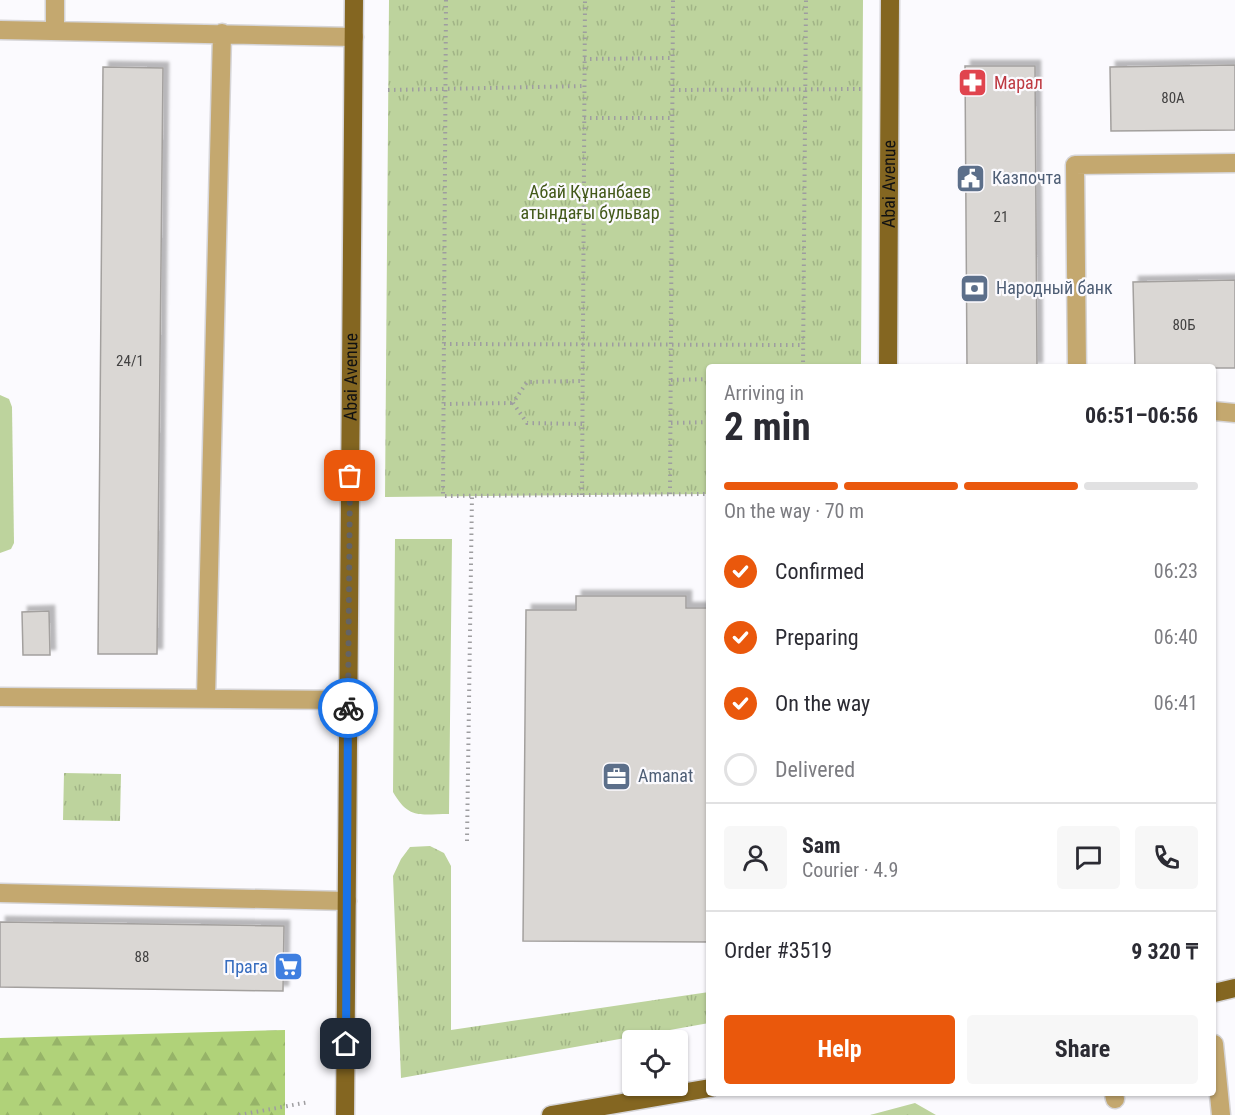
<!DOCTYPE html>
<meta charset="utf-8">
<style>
:root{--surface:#fff;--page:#f7f7f7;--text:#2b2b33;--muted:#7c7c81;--line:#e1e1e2;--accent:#ea580c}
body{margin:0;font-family:"Roboto Condensed",sans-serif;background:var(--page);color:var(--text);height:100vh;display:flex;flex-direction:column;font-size:22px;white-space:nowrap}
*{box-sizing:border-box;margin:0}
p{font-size:20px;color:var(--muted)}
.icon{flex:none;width:33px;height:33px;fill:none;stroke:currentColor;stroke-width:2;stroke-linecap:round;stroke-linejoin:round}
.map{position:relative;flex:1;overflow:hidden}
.sheet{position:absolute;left:706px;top:364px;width:510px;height:732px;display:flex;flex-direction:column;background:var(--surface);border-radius:6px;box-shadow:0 2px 4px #0004}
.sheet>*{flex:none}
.fabs{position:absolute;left:622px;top:1030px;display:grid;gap:12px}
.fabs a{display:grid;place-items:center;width:66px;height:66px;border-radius:6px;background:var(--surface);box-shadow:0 2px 4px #0004;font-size:30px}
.pin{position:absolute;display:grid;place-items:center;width:51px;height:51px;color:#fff;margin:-26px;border-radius:12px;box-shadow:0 3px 9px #0006}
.courier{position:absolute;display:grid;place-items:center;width:60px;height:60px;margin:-30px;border:4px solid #1a73e8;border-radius:50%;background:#fff;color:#222;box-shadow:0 2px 8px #0007}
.head em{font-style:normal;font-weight:700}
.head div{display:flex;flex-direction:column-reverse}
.head{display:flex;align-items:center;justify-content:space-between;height:102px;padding:0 18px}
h1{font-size:39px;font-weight:700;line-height:45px}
.bar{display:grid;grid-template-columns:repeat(4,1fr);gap:9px 6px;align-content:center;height:72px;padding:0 18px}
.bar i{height:8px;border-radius:4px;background:var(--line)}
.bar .current{background:var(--accent)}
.bar p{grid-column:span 4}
.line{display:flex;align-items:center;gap:15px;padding:0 18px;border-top:2px solid var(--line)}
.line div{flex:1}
.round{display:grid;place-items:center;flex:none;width:63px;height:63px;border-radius:6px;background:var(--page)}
ol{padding:0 18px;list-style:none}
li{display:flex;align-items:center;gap:18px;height:66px}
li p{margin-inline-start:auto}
li .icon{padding:6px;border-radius:50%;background:var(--accent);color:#fff;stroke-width:4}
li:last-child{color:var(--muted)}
li i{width:33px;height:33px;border:3px solid var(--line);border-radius:50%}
.cta{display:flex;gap:12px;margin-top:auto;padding:12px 18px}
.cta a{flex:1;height:69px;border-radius:6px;background:var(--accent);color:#fff;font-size:24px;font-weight:700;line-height:69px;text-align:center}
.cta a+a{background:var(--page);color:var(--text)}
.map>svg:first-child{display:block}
.grass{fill:url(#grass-tufts)}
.forest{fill:url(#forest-firs)}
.pitch{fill:#bdd39d}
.building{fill:#dad7d4;stroke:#a3a09e;stroke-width:1.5;filter:url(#shadow)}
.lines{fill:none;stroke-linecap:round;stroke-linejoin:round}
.minor-casing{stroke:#d6d5d8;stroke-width:21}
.major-casing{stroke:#d6d5d8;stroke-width:21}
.path{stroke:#9e9da0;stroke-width:4;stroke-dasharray:1.5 4.5;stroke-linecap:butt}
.minor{stroke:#c4a86f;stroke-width:18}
.major{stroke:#846621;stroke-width:18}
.done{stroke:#636365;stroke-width:6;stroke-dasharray:0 10.8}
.route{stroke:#1a73e8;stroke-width:8}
.labels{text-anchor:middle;stroke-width:4.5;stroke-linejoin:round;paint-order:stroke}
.number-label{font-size:15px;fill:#434242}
.health-label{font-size:18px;fill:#be3a42;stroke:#fbfafe;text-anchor:start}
.service-label{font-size:18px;fill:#4e5e75;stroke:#fbfafe;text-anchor:start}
.street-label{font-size:18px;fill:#111112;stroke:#fbfafe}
.park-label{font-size:18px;fill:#43591a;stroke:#fbfafe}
.shop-label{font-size:18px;fill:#366cbe;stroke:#fbfafe;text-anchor:end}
</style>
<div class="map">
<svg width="1235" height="1115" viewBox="0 0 1235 1115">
<defs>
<pattern id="grass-tufts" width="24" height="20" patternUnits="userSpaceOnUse" patternTransform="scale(1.5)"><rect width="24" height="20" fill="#bdd39d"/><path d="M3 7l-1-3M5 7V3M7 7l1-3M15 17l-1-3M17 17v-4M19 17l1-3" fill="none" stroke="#a1b486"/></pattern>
<pattern id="forest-firs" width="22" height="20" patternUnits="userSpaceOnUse" patternTransform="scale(1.5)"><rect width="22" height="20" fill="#b0d279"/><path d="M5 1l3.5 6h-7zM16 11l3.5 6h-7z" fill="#96b368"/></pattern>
<filter id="shadow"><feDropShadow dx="5.5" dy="-5.5" stdDeviation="1.5" flood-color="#0004"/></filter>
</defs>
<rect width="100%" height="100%" fill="#fbfafe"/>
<path class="grass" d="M389,0H863L861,367L710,368L709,494L385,497Z
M395,539H452L449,814C420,814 409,820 393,792Z
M64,773L121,774L120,821L63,820Z
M430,846L444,853L451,866V1030L709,992V1023L401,1078L393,876L401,859L410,847Z
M915,1103L936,1115H870Z"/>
<path class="forest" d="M285,1030V1115H0V1038Z"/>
<path class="pitch" d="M0,395L9,399L12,407L14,543L11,549L0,553Z"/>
<path class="building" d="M1235,65V130L1111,131L1110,67Z
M965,66H1035L1037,368H967Z
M103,67L163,68L157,654H98Z
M1235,280V368H1135L1133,282Z
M576,596H686V608H710V942L523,941L526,610H576Z
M49,611L50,655H23L22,612Z
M0,922L284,926L283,991L0,987Z"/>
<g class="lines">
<defs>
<path id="minor" d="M0,30L354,37
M55,30V0
M1077,368L1075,165L1235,163
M1214,411L1235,413
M0,697L348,700
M206,698L222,33
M0,893L347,901
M1214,1044L1221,1115
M1114,1094L1115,1099"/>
<g id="major">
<path id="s1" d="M888,368L890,0"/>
<path d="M1214,993L1235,988"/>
<path id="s2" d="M345,1115L354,0"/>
<path d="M551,1115L710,1088"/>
</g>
</defs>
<use href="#minor" class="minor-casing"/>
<use href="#major" class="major-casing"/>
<path class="path" d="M446,0L443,496L710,494
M584,59L673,58
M388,90L584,86
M673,90L863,89
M584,118H673
M444,344L804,345
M803,368L806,0
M671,380L710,379
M444,404L513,403
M671,423L710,422
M582,424L527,423L513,403L527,382L582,381
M670,494L673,0
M582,495L585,0
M467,841L472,495
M239,1115L309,1102"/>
<use href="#minor" class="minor"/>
<use href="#major" class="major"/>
</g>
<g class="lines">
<path class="done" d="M348,708L350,476"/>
<path class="route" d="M346,1044L348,708"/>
</g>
<defs>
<symbol id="pharmacy-square" viewBox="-11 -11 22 22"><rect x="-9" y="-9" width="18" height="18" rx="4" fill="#e0444e" stroke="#fbfafe"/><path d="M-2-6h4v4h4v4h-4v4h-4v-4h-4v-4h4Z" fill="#fff"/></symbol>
<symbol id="civic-square" viewBox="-11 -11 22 22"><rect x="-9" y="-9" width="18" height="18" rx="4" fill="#5c6f8a" stroke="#fbfafe"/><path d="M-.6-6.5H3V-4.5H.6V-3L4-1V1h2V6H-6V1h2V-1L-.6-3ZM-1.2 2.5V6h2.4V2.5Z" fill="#fff"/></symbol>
<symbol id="bank-square" viewBox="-11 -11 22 22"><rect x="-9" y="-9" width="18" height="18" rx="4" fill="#5c6f8a" stroke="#fbfafe"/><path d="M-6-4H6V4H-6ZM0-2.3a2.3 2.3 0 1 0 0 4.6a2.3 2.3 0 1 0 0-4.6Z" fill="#fff"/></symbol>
<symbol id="office-square" viewBox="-11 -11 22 22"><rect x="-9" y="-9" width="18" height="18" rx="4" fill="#5c6f8a" stroke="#fbfafe"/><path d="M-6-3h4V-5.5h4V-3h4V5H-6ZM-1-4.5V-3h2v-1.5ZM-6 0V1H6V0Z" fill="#fff"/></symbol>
<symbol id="supermarket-square" viewBox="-11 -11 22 22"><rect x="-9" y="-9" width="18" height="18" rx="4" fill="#3f7fe0" stroke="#fbfafe"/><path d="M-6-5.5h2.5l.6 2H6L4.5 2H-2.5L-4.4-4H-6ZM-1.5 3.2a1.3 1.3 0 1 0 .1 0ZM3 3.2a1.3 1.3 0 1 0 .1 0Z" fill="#fff"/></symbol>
</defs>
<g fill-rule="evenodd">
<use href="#pharmacy-square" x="956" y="66" width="33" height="33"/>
<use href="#civic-square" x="954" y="162" width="33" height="33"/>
<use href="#bank-square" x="958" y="272" width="33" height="33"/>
<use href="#office-square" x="600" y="760" width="33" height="33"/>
<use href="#supermarket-square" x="272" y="950" width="33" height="33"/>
</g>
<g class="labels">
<g class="number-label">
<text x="1173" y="103">80А</text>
<text x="1001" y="222">21</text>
<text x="1184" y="330">80Б</text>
<text x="130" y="366">24/1</text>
<text x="142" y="962">88</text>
</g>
<g class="health-label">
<text x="994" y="89">Марал</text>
</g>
<g class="service-label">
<text x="992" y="184">Казпочта</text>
<text x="996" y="294">Народный банк</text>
<text x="638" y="782">Amanat</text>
</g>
<g class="street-label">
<text dy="6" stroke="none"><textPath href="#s1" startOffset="184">Abai Avenue</textPath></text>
<text dy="6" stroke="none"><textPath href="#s2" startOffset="738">Abai Avenue</textPath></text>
</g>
<g class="park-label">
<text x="590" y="198">Абай Құнанбаев<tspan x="590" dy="21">атындағы бульвар</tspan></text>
</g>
<g class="shop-label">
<text x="268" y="973">Прага</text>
</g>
</g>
</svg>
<div class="fabs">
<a><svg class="icon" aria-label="locate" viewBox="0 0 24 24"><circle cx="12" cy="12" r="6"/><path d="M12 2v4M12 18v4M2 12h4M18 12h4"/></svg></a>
</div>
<div class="pin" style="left:350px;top:476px;background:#ea580c"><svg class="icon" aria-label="bag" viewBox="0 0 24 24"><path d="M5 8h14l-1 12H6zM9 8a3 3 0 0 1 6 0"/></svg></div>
<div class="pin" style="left:346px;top:1044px;background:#1f2937"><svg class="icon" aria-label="home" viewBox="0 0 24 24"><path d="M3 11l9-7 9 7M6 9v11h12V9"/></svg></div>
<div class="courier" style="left:348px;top:708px"><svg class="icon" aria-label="bike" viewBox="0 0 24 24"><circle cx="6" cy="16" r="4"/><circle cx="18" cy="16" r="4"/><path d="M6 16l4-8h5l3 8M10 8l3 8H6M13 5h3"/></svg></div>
<section class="sheet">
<div class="head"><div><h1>2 min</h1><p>Arriving in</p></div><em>06:51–06:56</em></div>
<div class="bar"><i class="current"></i><i class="current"></i><i class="current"></i><i></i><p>On the way · 70 m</p></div>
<ol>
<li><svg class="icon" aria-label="check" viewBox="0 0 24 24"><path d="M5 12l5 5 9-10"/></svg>Confirmed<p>06:23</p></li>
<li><svg class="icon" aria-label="check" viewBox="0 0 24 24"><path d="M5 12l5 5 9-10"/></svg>Preparing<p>06:40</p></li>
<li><svg class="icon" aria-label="check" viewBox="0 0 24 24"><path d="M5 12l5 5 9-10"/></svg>On the way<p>06:41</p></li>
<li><i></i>Delivered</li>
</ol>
<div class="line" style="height:108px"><a class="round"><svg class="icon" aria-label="person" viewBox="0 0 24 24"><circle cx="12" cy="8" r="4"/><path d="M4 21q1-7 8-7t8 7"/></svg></a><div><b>Sam</b><p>Courier · 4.9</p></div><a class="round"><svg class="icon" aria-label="chat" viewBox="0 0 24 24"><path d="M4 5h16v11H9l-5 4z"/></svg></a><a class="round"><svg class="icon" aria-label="phone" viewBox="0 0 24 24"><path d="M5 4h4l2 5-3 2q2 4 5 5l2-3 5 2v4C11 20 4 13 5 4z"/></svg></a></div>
<div class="line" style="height:78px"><div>Order #3519</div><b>9 320 ₸</b></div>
<div class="cta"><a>Help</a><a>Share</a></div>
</section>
</div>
